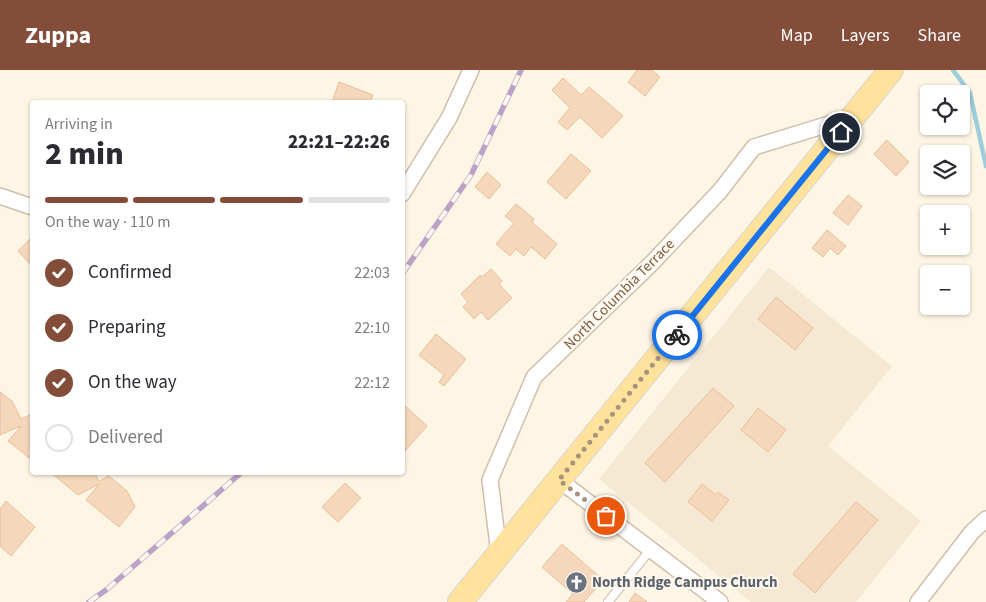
<!DOCTYPE html>
<meta charset="utf-8">
<style>
:root{--surface:#fff;--page:#f2f2f3;--text:#2b2b33;--muted:#7c7c81;--line:#e1e1e2;--accent:#834d3a}
body{margin:0;font-family:"Source Sans 3",sans-serif;background:var(--page);color:var(--text);height:100vh;display:flex;flex-direction:column;font-size:19px;white-space:nowrap}
*{box-sizing:border-box;margin:0}
p{font-size:16px;color:var(--muted)}
.icon{flex:none;width:28px;height:28px;fill:none;stroke:currentColor;stroke-width:2;stroke-linecap:round;stroke-linejoin:round}
.map{position:relative;flex:1;overflow:hidden}
.sheet{position:absolute;left:30px;top:30px;width:375px;height:375px;display:flex;flex-direction:column;background:var(--surface);border-radius:5px;box-shadow:0 1px 4px #0004}
.sheet>*{flex:none}
.controls{position:absolute;left:920px;top:15px;display:grid;gap:10px}
.controls a{display:grid;place-items:center;width:50px;height:50px;border-radius:5px;background:var(--surface);box-shadow:0 1px 4px #0004;font-size:25px}
.pin{position:absolute;display:grid;place-items:center;width:42px;height:42px;color:#fff;margin:-21px;border:2px solid #fff;border-radius:50%;box-shadow:0 1px 5px #0007}
.courier{position:absolute;display:grid;place-items:center;width:50px;height:50px;margin:-25px;border:4px solid #1a73e8;border-radius:50%;background:#fff;color:#222;box-shadow:0 1px 6px #0007}
.head em{font-style:normal;font-weight:800}
.head div{display:flex;flex-direction:column-reverse}
.head{display:flex;align-items:center;justify-content:space-between;height:85px;padding:0 15px}
h1{font-size:32px;font-weight:800;line-height:38px}
.bar{display:grid;grid-template-columns:repeat(4,1fr);gap:8px 5px;align-content:center;height:60px;padding:0 15px}
.bar i{height:6px;border-radius:4px;background:var(--line)}
.bar .current{background:var(--accent)}
.bar p{grid-column:span 4}
ol{padding:0 15px;list-style:none}
li{display:flex;align-items:center;gap:15px;height:55px}
li p{margin-inline-start:auto}
li .icon{padding:5px;border-radius:50%;background:var(--accent);color:#fff;stroke-width:4}
li:last-child{color:var(--muted)}
li i{width:28px;height:28px;border:2px solid var(--line);border-radius:50%}
header{display:flex;align-items:center;gap:30px;box-sizing:border-box;height:70px;padding:0 25px;background:var(--accent);color:#fff}
header strong{font-size:24px}
nav{display:flex;gap:28px;margin-inline-start:auto;font-size:18px}
.map>svg:first-child{display:block}
.residential{fill:#f6e9d3}
.lines{fill:none;stroke-linecap:round;stroke-linejoin:round}
.stream{stroke:#9dcddb;stroke-width:4.5}
.building{fill:#f5d7bb;stroke:#e9be9a}
.service-casing{stroke:#d0beaa;stroke-width:10}
.minor-casing{stroke:#d0beaa;stroke-width:18}
.primary-casing{stroke:#dcd5cf;stroke-width:26}
.service{stroke:#fff;stroke-width:8}
.minor{stroke:#fff;stroke-width:15}
.primary{stroke:#ffe29b;stroke-width:24}
.rail-casing{stroke:#baa2c9;stroke-width:5.5}
.rail{stroke:#fff9ed;stroke-width:4;stroke-dasharray:11;stroke-linecap:butt}
.done{stroke:#a8937f;stroke-width:5;stroke-dasharray:0 9}
.route{stroke:#1a73e8;stroke-width:6}
.labels{text-anchor:middle;stroke-width:4;stroke-linejoin:round;paint-order:stroke}
.street-label{font-size:15px;fill:#795d48;stroke:#fff9ed}
.worship-label{font-size:15px;font-weight:bold;fill:#5b616d;stroke:#fff9ed;text-anchor:start}
</style>
<header>
<strong>Zuppa</strong>
<nav><a>Map</a><a>Layers</a><a>Share</a></nav>
</header>
<div class="map">
<svg width="986" height="532" viewBox="0 0 986 532">
<rect width="100%" height="100%" fill="#fef6e5"/>
<path class="residential" d="M769,197L892,296L828,376L921,451L856,532H751L599,409Z"/>
<g class="lines">
<path class="stream" d="M953,0L970,23L986,96"/>
</g>
<path class="building" d="M637,0H652L660,7L645,26L628,12Z
M563,8L581,25L589,17L623,46L602,68L580,47L567,60L558,52L570,38L552,20Z
M339,12L373,25L370,32H332Z
M887,70L909,92L896,106L874,84Z
M571,84L591,101L566,129L547,112Z
M487,102L501,115L489,129L475,117Z
M848,125L862,136L848,155L833,143Z
M516,134L534,149L532,152L557,174L545,189L531,177L524,186L516,179L510,186L496,174L514,153L505,146Z
M827,160L846,176L838,185L830,178L823,187L812,178Z
M32,167V196L18,181Z
M491,199L502,211L499,214L512,228L488,250L481,242L474,249L463,237L468,232L461,224L480,205L482,207Z
M776,227L813,258L795,280L758,249Z
M436,264L466,289L444,316L439,312L444,305L419,285Z
M713,318L734,336L665,412L645,393Z
M0,322L12,331L21,349L32,344V390L8,371L21,356L0,365Z
M403,334L427,356L404,382L402,381Z
M758,338L786,360L768,382L741,360Z
M50,402H94L99,411L109,406L127,421L135,437L119,457L86,430L99,414L78,425Z
M345,413L361,428L338,452L322,437Z
M702,414L716,425L718,422L729,430L712,451L688,432Z
M6,431L35,457L11,486L0,476V439Z
M856,432L878,450L815,523L793,504Z
M562,474L603,510L584,532H566L573,524L542,497Z
M635,523L647,532H629Z"/>
<g class="lines">
<defs>
<path id="service" d="M608,532L651,479"/>
<path id="minor" d="M402,124L449,48L471,0
M0,126L32,137
M559,410L720,532
M499,484L490,410L534,307L651,194L720,121L754,77L852,47
M918,532L972,462L986,449"/>
<path id="primary" d="M460,532L891,0"/>
</defs>
<use href="#service" class="service-casing"/>
<use href="#minor" class="minor-casing"/>
<use href="#primary" class="primary-casing"/>
<use href="#service" class="service"/>
<use href="#minor" class="minor"/>
<use href="#primary" class="primary"/>
<defs>
<path id="rail" d="M402,204L471,105L521,0
M89,532L106,520L242,402"/>
</defs>
<use href="#rail" class="rail-casing"/>
<use href="#rail" class="rail"/>
</g>
<g class="lines">
<path class="done" d="M606,446L559,410L677,265"/>
<path class="route" d="M677,265L841,62"/>
</g>
<defs>
<symbol id="church-disc" viewBox="-11 -11 22 22"><circle r="9.5" fill="#6b7280" stroke="#fff9ed"/><path d="M-1.2-6h2.4v3.5h3.3v2.4h-3.3V6h-2.4V-.1h-3.3v-2.4h3.3Z" fill="#fff"/></symbol>
</defs>
<g fill-rule="evenodd">
<use href="#church-disc" x="564" y="500" width="25" height="25"/>
</g>
<g class="labels">
<g class="street-label">
<text transform="translate(619 224) rotate(-45)" y="5">North Columbia Terrace</text>
</g>
<g class="worship-label">
<text x="592" y="517">North Ridge Campus Church</text>
</g>
</g>
</svg>
<div class="controls">
<a><svg class="icon" aria-label="locate" viewBox="0 0 24 24"><circle cx="12" cy="12" r="6"/><path d="M12 2v4M12 18v4M2 12h4M18 12h4"/></svg></a>
<a><svg class="icon" aria-label="layers" viewBox="0 0 24 24"><path d="M12 4l9 5-9 5-9-5zM3 14l9 5 9-5"/></svg></a>
<a>+</a>
<a>−</a>
</div>
<div class="pin" style="left:606px;top:446px;background:#ea580c"><svg class="icon" aria-label="bag" viewBox="0 0 24 24"><path d="M5 8h14l-1 12H6zM9 8a3 3 0 0 1 6 0"/></svg></div>
<div class="pin" style="left:841px;top:62px;background:#1f2937"><svg class="icon" aria-label="home" viewBox="0 0 24 24"><path d="M3 11l9-7 9 7M6 9v11h12V9"/></svg></div>
<div class="courier" style="left:677px;top:265px"><svg class="icon" aria-label="bike" viewBox="0 0 24 24"><circle cx="6" cy="16" r="4"/><circle cx="18" cy="16" r="4"/><path d="M6 16l4-8h5l3 8M10 8l3 8H6M13 5h3"/></svg></div>
<section class="sheet">
<div class="head"><div><h1>2 min</h1><p>Arriving in</p></div><em>22:21–22:26</em></div>
<div class="bar"><i class="current"></i><i class="current"></i><i class="current"></i><i></i><p>On the way · 110 m</p></div>
<ol>
<li><svg class="icon" aria-label="check" viewBox="0 0 24 24"><path d="M5 12l5 5 9-10"/></svg>Confirmed<p>22:03</p></li>
<li><svg class="icon" aria-label="check" viewBox="0 0 24 24"><path d="M5 12l5 5 9-10"/></svg>Preparing<p>22:10</p></li>
<li><svg class="icon" aria-label="check" viewBox="0 0 24 24"><path d="M5 12l5 5 9-10"/></svg>On the way<p>22:12</p></li>
<li><i></i>Delivered</li>
</ol>
</section>
</div>
